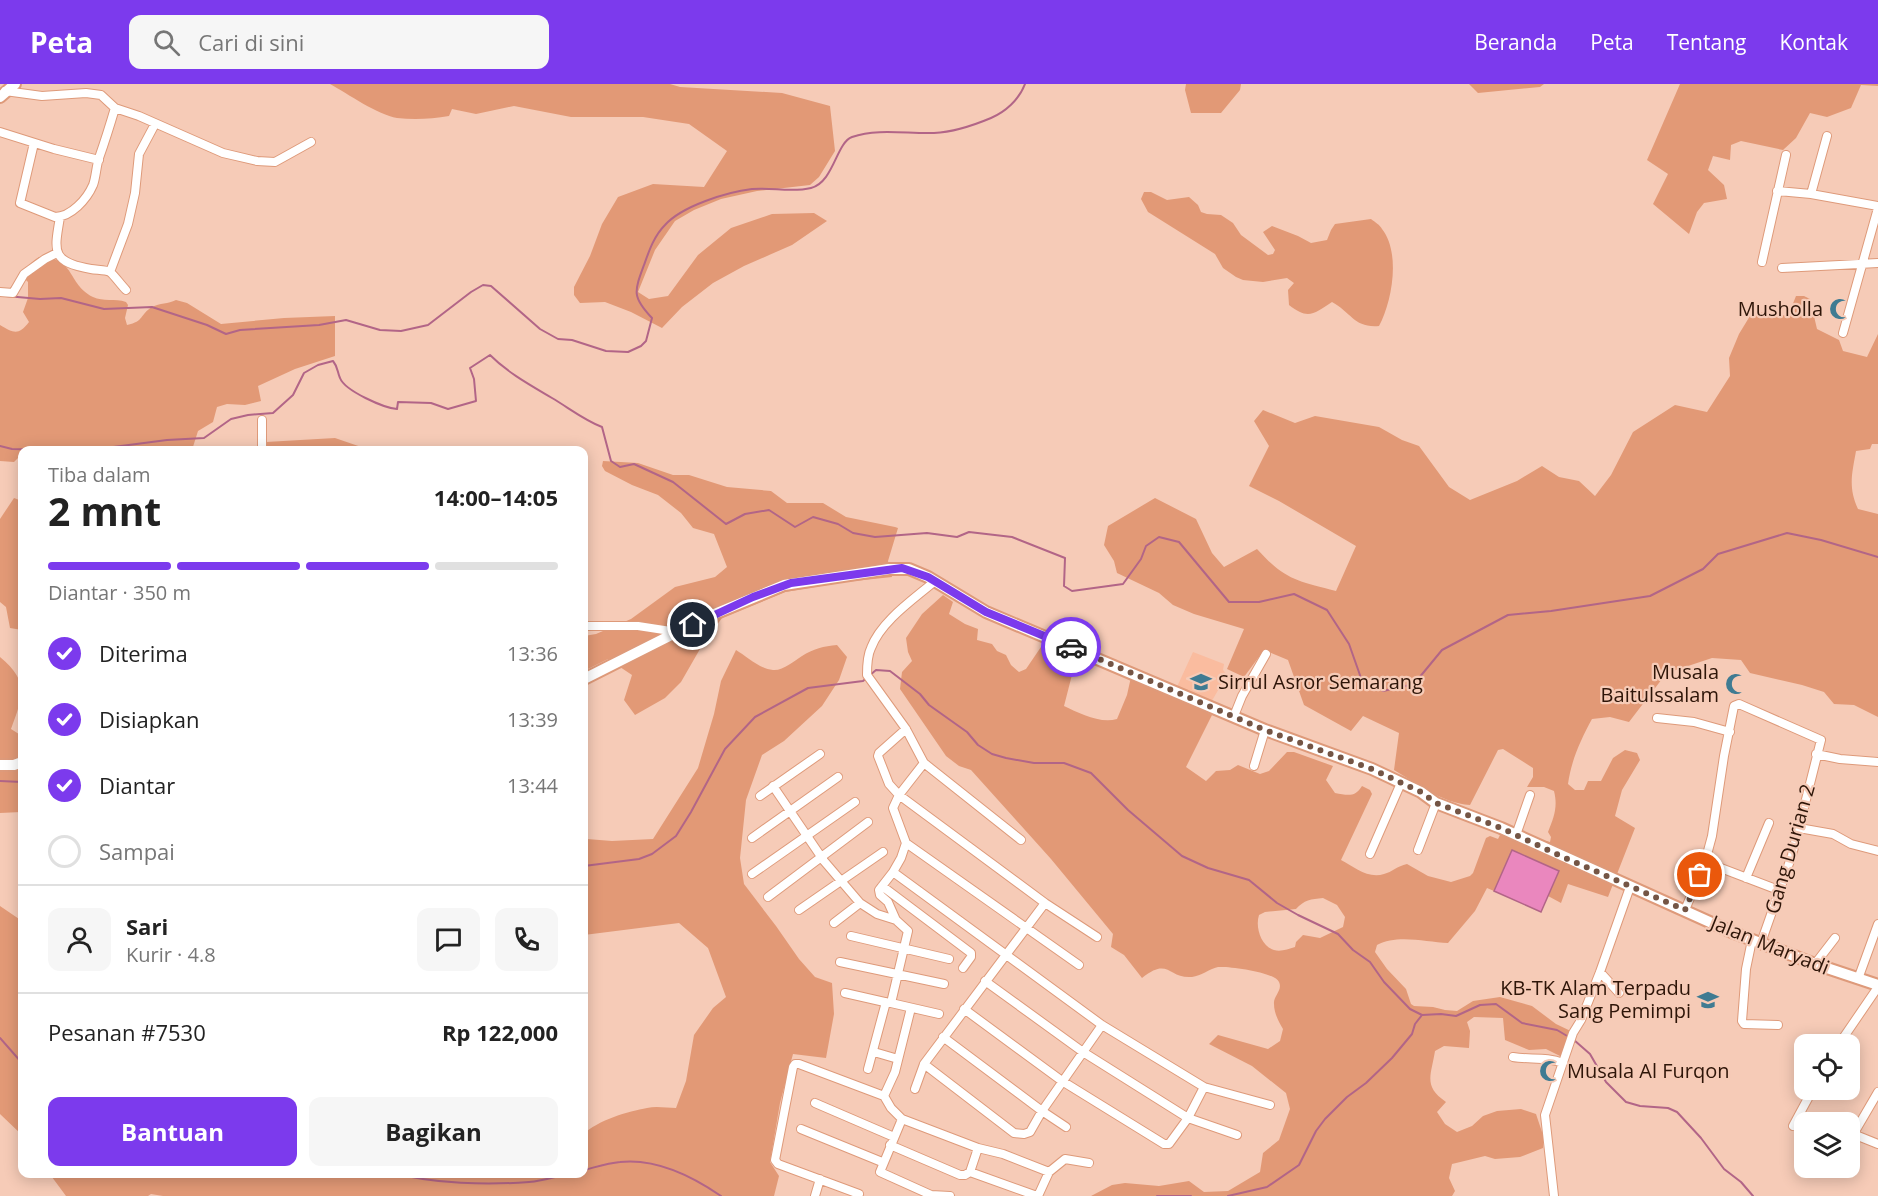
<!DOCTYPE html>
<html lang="id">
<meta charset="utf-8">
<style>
:root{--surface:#fff;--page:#f6f6f6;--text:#222;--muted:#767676;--line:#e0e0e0;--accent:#7c3aed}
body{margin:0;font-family:"Open Sans",sans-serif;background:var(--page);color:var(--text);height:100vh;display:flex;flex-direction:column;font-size:22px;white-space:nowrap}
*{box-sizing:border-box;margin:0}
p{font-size:20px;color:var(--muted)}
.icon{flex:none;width:33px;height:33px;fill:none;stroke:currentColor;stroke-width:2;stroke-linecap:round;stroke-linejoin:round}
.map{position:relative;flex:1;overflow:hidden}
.drawer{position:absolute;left:18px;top:362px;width:570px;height:732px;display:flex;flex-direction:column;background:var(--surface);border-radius:12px;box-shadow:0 3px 15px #0003}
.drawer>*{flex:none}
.controls{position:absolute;left:1794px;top:950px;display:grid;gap:12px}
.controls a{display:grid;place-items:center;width:66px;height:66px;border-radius:12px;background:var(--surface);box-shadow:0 3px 15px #0003;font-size:30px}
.pin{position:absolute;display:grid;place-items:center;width:51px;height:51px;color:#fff;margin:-26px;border:3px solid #fff;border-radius:50%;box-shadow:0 2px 6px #0007}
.courier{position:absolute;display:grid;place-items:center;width:60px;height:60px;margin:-30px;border:4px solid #7c3aed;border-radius:50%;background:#fff;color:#222;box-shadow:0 2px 8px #0007}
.overview em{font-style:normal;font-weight:700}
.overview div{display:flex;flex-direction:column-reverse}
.overview{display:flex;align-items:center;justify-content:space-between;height:102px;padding:0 30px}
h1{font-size:39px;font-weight:700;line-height:45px}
.bar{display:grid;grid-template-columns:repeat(4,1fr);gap:9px 6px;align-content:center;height:72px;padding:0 30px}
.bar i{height:8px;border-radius:4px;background:var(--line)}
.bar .selected{background:var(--accent)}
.bar p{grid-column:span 4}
.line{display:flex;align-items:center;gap:15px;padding:0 30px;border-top:2px solid var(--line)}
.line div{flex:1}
.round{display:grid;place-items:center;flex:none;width:63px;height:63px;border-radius:12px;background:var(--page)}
ol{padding:0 30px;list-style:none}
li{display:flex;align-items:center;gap:18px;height:66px}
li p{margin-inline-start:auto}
li .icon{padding:6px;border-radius:50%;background:var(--accent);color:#fff;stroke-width:4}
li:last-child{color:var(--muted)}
li i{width:33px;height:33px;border:3px solid var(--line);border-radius:50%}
.primary-button{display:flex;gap:12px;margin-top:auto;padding:12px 30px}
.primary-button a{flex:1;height:69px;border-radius:12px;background:var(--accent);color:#fff;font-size:24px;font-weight:700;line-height:69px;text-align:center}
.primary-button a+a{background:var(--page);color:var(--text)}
header{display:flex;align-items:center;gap:36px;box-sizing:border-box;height:84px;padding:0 30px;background:var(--accent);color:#fff}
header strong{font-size:28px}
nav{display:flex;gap:33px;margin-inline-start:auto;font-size:21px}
.search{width:420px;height:54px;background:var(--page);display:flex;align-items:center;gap:15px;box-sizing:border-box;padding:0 21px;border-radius:12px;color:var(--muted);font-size:22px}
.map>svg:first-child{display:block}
.built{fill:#fabc9f}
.green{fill:#e29976;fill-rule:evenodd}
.water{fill:#ea87be;stroke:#b26587;stroke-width:1.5}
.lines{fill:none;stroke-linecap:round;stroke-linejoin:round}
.stream{stroke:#b26587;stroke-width:2}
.street-casing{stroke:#de9a7a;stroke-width:10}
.secondary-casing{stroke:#de9a7a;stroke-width:14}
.street{stroke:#fff;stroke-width:8}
.secondary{stroke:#fff;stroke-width:10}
.done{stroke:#745545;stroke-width:6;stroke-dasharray:0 10.8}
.route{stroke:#7c3aed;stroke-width:8}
.labels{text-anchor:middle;stroke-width:4.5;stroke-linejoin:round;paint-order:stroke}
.poi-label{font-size:20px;fill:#2e1508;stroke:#f6cbb7;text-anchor:end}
.street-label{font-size:20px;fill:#2e1508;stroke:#f6cbb7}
</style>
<header>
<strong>Peta</strong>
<div class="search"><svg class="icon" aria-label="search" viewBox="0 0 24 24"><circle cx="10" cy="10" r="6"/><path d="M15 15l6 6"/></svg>Cari di sini</div>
<nav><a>Beranda</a><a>Peta</a><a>Tentang</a><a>Kontak</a></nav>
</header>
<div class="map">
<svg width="1878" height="1112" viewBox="0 0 1878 1112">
<rect width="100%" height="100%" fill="#f6cbb7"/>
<path class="built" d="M1193,568L1224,580L1223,586L1227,591L1210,620L1176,605Z"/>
<path class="green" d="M330,0H670L680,3L782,9L830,22L835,67L819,93L810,101L757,107L721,115L694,126L675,137L655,166L638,208L649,215L668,212L698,171L731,144L772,130L814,129L827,137L792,161L744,182L713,199L682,223L662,244L631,228L605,218L580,219L574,211V203L590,172L602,140L618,113L653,100L704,103L727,67L689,40L643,33H571L514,22L476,30L452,25L449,32C432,35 414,36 397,34C378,31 348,10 330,0Z
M1186,0H1241L1240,6L1221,29H1191L1185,6Z
M1469,0H1544L1540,3L1478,9Z
M1680,0H1878V2L1861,1L1851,24L1827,33L1810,29L1796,54L1783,66L1741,57L1731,61L1730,76L1713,72L1708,86L1724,101L1727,115L1704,119L1697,128L1689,150L1653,120L1668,90L1647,76Z
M1144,108H1151L1167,116L1189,113L1198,121L1201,128L1207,130L1221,131L1233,139L1241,151L1268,171L1273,170L1275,166L1263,148L1272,142L1298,152L1311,159L1327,156L1331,146L1335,140L1371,135C1375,138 1380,141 1382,145C1401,169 1392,218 1379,242C1354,244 1352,229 1332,218C1314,230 1308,236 1289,221L1288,206L1294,199L1287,194L1263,198L1243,196L1236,193L1223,184L1215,170L1148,128L1141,115Z
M39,173C77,174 66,199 93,213C103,218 115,214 126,218L128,221L125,234L127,241C145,237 139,231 152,223C160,219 168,220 176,216L187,219L221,240L284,234L335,232V272L295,285L258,302L261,317L245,321L227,320L217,323L213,338L198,347L192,366H22V376L18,374L14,378L0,377V241C14,249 18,252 29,238L23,228L28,214V198L23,193C24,185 32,177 39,173Z
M1796,212H1804L1810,215L1817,245L1839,256L1843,267L1867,273L1878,250V360H1872L1870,365L1856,367C1852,390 1848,403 1858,425L1878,430V633L1854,621L1834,620L1824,608L1802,601L1750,589L1741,576L1712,574L1673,587L1662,595L1629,638L1610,633L1592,635C1581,655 1571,677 1568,700L1575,706H1584L1588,697H1601L1613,674L1625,666L1637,669L1640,676L1622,706L1615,732L1635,744L1608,813L1568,800L1561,819L1548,812L1559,787L1512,766L1494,807L1487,804L1475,827L1448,859C1426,858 1397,850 1377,861L1375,868L1387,885L1406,905L1411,920L1414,922L1433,923L1445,926L1457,927L1473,917L1500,913L1532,922L1556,940L1577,950L1568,976L1546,965L1529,966L1505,956L1503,934L1474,933L1467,938L1470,947L1469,964L1444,962L1435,967C1431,992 1423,1002 1446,1018L1437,1028L1445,1040L1457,1048L1472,1042L1483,1032L1497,1027L1521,1025L1536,1030L1543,1051V1064L1520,1073L1495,1075L1485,1072L1452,1080L1449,1094L1455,1107L1452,1112H1091L1112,1101L1125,1099L1159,1102L1189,1097L1204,1108L1228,1107L1260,1088L1263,1069L1279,1056L1290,1025L1286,1009L1252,982L1209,960L1218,951L1268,965L1280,957L1283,945C1278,937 1274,928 1274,920C1273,912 1283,906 1279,898C1275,888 1229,882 1218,883C1209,885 1201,892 1192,893C1168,895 1169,872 1142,894L1124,871L1111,863L1113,850L1051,775L971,686L959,682L946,672L900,605L902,588L912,577L908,568L906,554L922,530L943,511L953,518L949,530L965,540L978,545L977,556L992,560L997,567L1006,571L1011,581L1019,588L1026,585L1043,560L1069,571V577L1074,583L1064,622C1079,629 1100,640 1117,635L1127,611L1131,593L1189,619L1212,631L1186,683L1206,697L1216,687L1230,686L1238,681L1260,690L1269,687L1287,668H1294L1333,682L1326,696L1335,709C1347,711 1355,714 1362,702L1370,706L1372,710L1341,776C1354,783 1368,795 1384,790C1392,788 1397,782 1407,780L1428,792L1451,798L1470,792L1473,789L1486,754L1490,752L1498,755L1505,741L1537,755L1550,758L1551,753L1548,748C1554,733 1558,723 1554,707L1544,703H1527L1533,693V684L1503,665L1498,666L1470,721C1442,719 1418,700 1394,686L1399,649L1363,632L1351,647L1304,621L1288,576L1264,566L1244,593L1227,585L1244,545L1194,530L1173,521L1159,509L1117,489L1114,477L1104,461L1108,442L1155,414L1196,435L1212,469L1224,483L1257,465C1285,496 1297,497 1336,507L1356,462L1279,417L1249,402L1269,362L1254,337L1263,326L1295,339L1315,332L1379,343L1402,356L1419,362L1449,403L1470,416L1517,397L1542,382L1559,393L1579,397L1595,412L1611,391L1633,348L1675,321L1707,328L1730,292L1729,274L1739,250L1753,227L1788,232ZM1323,814L1337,821L1345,833L1343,843L1320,854L1303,851L1296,858L1295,863C1288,865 1281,868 1274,866C1261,862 1255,843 1259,831L1265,828L1296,825C1304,816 1311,815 1323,814Z
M335,354L370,366H267L266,358Z
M603,377L638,379L673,391H689L727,403L771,407L787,419H823L846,433L895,443L898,444L888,477L892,493L845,498L785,508L722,534L704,558L681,598L665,614L635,631L624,616L632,591L608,575L584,587V552L596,550L631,535L675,503L715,493L727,483L714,450L693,444L681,429L658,411L632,401L605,387L602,382Z
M14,414L22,417V546L10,544L6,523L0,518V435Z
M837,561L847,573L839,596L822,622L784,657L762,671L746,716L740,774L744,800L776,842L799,875L815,893L832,899L834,930L826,974L793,970L780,1019L770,1078L779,1092L774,1112H163L151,1110L148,1112H66L49,1089H584V1050C596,1037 629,1027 647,1024C656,1022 667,1024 676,1024L686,997L694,951L713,924L726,913L708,864L679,839L584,851V750L587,755L612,757L653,755L698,684L714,630L721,597L736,566C746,572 760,585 773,586C783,587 794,577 802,572C813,565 824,562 837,561Z
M0,573C30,598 23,612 11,645L22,652V728H21L0,729Z
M0,822L22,837V1051L0,1030Z"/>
<path class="water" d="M1512,766L1559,787L1541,828L1494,807Z"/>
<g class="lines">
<path class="stream" d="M6,212L40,215L61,214L104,225L152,223L207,241L226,250L240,246L319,241L346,236L380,246L401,247L428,241L471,208L483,201L491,202L540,245L558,255L572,256L606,267L628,268L641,262L646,257L652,234C632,213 634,208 644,181C649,167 654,152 665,141C682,122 727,108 752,105C772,103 791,109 811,104C834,98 836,59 852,53C878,44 907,50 934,49C954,48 972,42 991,34C1005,28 1019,16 1025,0
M0,362L12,365L65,366
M73,366L98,365L167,356L204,354L231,335L248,331L273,329L293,311L304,289L318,281L333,277C338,283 337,287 340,294C345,307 384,324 397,325L398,318L431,319L448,325L476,317L474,295L470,284L490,271C508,289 530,301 552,314C569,324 584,336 602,343L611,377L620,383L634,380L673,398L726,440L745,430L769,426L795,443L813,433L838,440L853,449L875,453L927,449L957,453L969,448L1012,453L1065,474L1064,502L1072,507L1123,500L1141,475L1146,462L1159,453L1179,458L1229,518H1259L1294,510L1327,526L1349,560L1361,594L1383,607L1414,600L1442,566L1508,531L1551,527L1650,512L1703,485L1718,470L1787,449L1821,456L1878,473
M0,697L22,698
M584,782L639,775L652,770L676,752L691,728L725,665L755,633L808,604L863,597L876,586L890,587L920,610L929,621L967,648L978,661L992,670L1006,674L1034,679H1064L1091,689L1128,726L1182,772L1208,784L1249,796L1277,819L1298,831L1338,850L1353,866L1370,878L1384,898L1410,925L1422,931
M1422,931L1441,930L1456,932L1480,921L1496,920L1522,939L1557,946L1574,956L1590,970L1606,998L1626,1018L1640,1022L1668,1024L1677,1028L1701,1054L1724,1085L1741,1098L1753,1112
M0,954L22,979
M584,1086C596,1083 608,1079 620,1078C657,1074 692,1092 721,1112
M394,1089C433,1100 488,1101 529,1098C543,1097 557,1092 571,1089
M1157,1112H1191
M1228,1112L1267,1103L1299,1081L1316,1047L1325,1035L1347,1013L1366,999L1392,974L1412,950L1415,940L1422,931"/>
<defs>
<path id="street" d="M5,7L42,12L86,9L101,11L115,24L139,32L223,69L257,77L275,78L311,58
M0,48L54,65L99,76
M34,59L20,119L55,133C71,133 87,115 93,101C96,93 96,83 99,74C105,57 110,41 115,24
M1777,107L1811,110L1878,122
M1811,110L1827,52
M60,133C54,168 51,178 91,185C96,186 106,186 110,188C114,191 121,201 126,206
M1762,178L1786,71
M1782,184L1878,179
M110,188L128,140L135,109L139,70L155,40
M0,208L13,209L24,190L45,175L57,169
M1843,249L1878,124
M262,366V336
M935,497C914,515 881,537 871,564C867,572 867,582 867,591L906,645L924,679L1021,756
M584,542H638L677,548
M1234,632L1242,612L1266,570
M1657,634L1694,638L1730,648
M906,645L879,669L878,672L889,700L899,711L1045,819L924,980L1014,1049L1024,1050L1030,1048L1042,1027L1066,1043
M1816,670L1840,675L1878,678
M924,679L899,711L893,724L906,759L1079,881
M1254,682L1265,646
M773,702L824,777L860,819L877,830L896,836
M760,712L820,670
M1799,744L1833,750L1851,760L1878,767
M1516,751L1530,711
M752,754L838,693
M906,759L901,774L893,788L1102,941L1204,1003
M1418,766L1436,719
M1370,770L1401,699
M1705,778L1781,807
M893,788L879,806L880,811L888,818L896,836L908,847L891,919L939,930
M752,790L855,718
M1746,794L1769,739
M882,802L971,869V873L963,884
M768,813L868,738
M1045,819L1097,853
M799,826L883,768
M1685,826L1705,778L1712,752L1724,672L1734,622L1739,620L1821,656L1792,771L1761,859
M834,839L860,819
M851,852L949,875
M1752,856L1746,885L1742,937L1744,940L1778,941
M840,878L944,900
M1815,880L1835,854
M1600,888L1619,909
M1858,895L1878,840
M985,897L1083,968L1188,1034L1237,1051
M845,909L889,919
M911,924L895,988L884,1012L891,1024L902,1035L978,1064L1003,1070L1049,1088
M964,925L1062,997L1164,1060H1169L1188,1034L1204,1003L1270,1021
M943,953L1042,1027L1102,941
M1839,960L1878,903
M874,968L898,975
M1513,973C1530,976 1546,972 1563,979
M868,985L886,918
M915,1005L924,980
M815,1019L894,1053
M902,1035L880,1088L931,1111L950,1112
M1793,1042L1813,1005
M801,1045L882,1078
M1853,1050L1878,1060
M1850,1056L1878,1008
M890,1061L960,1091H965L970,1088L1037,1112
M970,1088L978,1064
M859,1110L778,1080L775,1076L793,983L795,980H799L884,1012
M815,1112L820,1095
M1038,1112L1049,1088L1065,1075L1089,1079
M1554,1112L1545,1031L1573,949L1581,936L1600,888L1630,803"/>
<path id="secondary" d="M0,13L15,0
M584,595L707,533L784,501L889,485H909L928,493L986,528L1265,646L1372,685L1421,708L1436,719L1501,744L1734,849L1815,880L1878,901
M0,681H14L22,678"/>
</defs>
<use href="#street" class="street-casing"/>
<use href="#secondary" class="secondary-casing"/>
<use href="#street" class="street"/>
<use href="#secondary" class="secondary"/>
</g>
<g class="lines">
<path class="done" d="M1071,563L1265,646L1372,685L1421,708L1436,719L1501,744L1563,773L1685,826L1700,791"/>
<path class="route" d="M693,541L753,513L791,499L902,484L928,493L986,528L1071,563"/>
</g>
<defs>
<symbol id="mosque-bare" viewBox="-9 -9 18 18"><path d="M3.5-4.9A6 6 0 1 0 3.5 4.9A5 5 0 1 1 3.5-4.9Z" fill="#3f7b92" stroke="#f6cbb7" stroke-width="2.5" paint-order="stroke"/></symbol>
<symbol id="school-bare" viewBox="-9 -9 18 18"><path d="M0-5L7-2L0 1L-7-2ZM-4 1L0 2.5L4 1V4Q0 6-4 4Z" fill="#3f7b92" stroke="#f6cbb7" stroke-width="2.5" paint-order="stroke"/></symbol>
</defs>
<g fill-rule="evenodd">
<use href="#mosque-bare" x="1825" y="210" width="30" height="30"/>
<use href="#school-bare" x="1186" y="583" width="30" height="30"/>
<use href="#mosque-bare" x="1721" y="585" width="30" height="30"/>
<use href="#school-bare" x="1693" y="901" width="30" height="30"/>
<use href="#mosque-bare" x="1535" y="972" width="30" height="30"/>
</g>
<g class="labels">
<g class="poi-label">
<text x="1823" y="232">Musholla</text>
<text x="1719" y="595">Musala<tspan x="1719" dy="23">Baitulssalam</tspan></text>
<text x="1218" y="605" text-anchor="start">Sirrul Asror Semarang</text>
<text x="1691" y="911">KB-TK Alam Terpadu<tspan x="1691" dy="23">Sang Pemimpi</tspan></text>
<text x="1567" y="994" text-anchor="start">Musala Al Furqon</text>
</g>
<g class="street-label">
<text transform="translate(1790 765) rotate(-74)" y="7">Gang Durian 2</text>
<text transform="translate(1770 861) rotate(22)" y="7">Jalan Maryadi</text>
</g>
</g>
</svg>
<div class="controls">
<a><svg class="icon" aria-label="locate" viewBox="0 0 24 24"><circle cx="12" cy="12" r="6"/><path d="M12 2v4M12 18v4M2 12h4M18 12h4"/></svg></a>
<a><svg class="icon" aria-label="layers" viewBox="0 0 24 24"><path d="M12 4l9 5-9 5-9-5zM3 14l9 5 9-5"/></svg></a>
</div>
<div class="pin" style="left:1700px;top:791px;background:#ea580c"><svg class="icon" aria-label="bag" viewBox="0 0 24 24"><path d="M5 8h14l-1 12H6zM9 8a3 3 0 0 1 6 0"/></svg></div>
<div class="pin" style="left:693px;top:541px;background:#1f2937"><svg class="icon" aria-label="home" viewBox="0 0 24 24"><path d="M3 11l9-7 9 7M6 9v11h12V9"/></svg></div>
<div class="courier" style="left:1071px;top:563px"><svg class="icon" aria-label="car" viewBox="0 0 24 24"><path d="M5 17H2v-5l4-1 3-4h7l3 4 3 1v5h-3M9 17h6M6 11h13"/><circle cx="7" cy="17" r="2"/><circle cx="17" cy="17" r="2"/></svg></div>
<section class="drawer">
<div class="overview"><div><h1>2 mnt</h1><p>Tiba dalam</p></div><em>14:00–14:05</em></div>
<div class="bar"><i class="selected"></i><i class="selected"></i><i class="selected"></i><i></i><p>Diantar · 350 m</p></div>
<ol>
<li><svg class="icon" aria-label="check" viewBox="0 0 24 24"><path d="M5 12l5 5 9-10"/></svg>Diterima<p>13:36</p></li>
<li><svg class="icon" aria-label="check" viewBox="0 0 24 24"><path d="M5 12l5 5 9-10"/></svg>Disiapkan<p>13:39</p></li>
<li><svg class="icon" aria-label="check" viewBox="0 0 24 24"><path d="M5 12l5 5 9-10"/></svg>Diantar<p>13:44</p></li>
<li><i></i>Sampai</li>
</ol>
<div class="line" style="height:108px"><a class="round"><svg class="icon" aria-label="person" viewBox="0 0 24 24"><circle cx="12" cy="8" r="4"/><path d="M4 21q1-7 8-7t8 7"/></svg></a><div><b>Sari</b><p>Kurir · 4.8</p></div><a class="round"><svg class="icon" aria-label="chat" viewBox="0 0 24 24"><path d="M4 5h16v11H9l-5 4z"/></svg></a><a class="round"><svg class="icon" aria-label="phone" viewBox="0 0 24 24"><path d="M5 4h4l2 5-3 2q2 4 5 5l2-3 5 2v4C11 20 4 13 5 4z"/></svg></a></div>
<div class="line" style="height:78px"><div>Pesanan #7530</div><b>Rp 122,000</b></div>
<div class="primary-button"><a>Bantuan</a><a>Bagikan</a></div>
</section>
</div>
